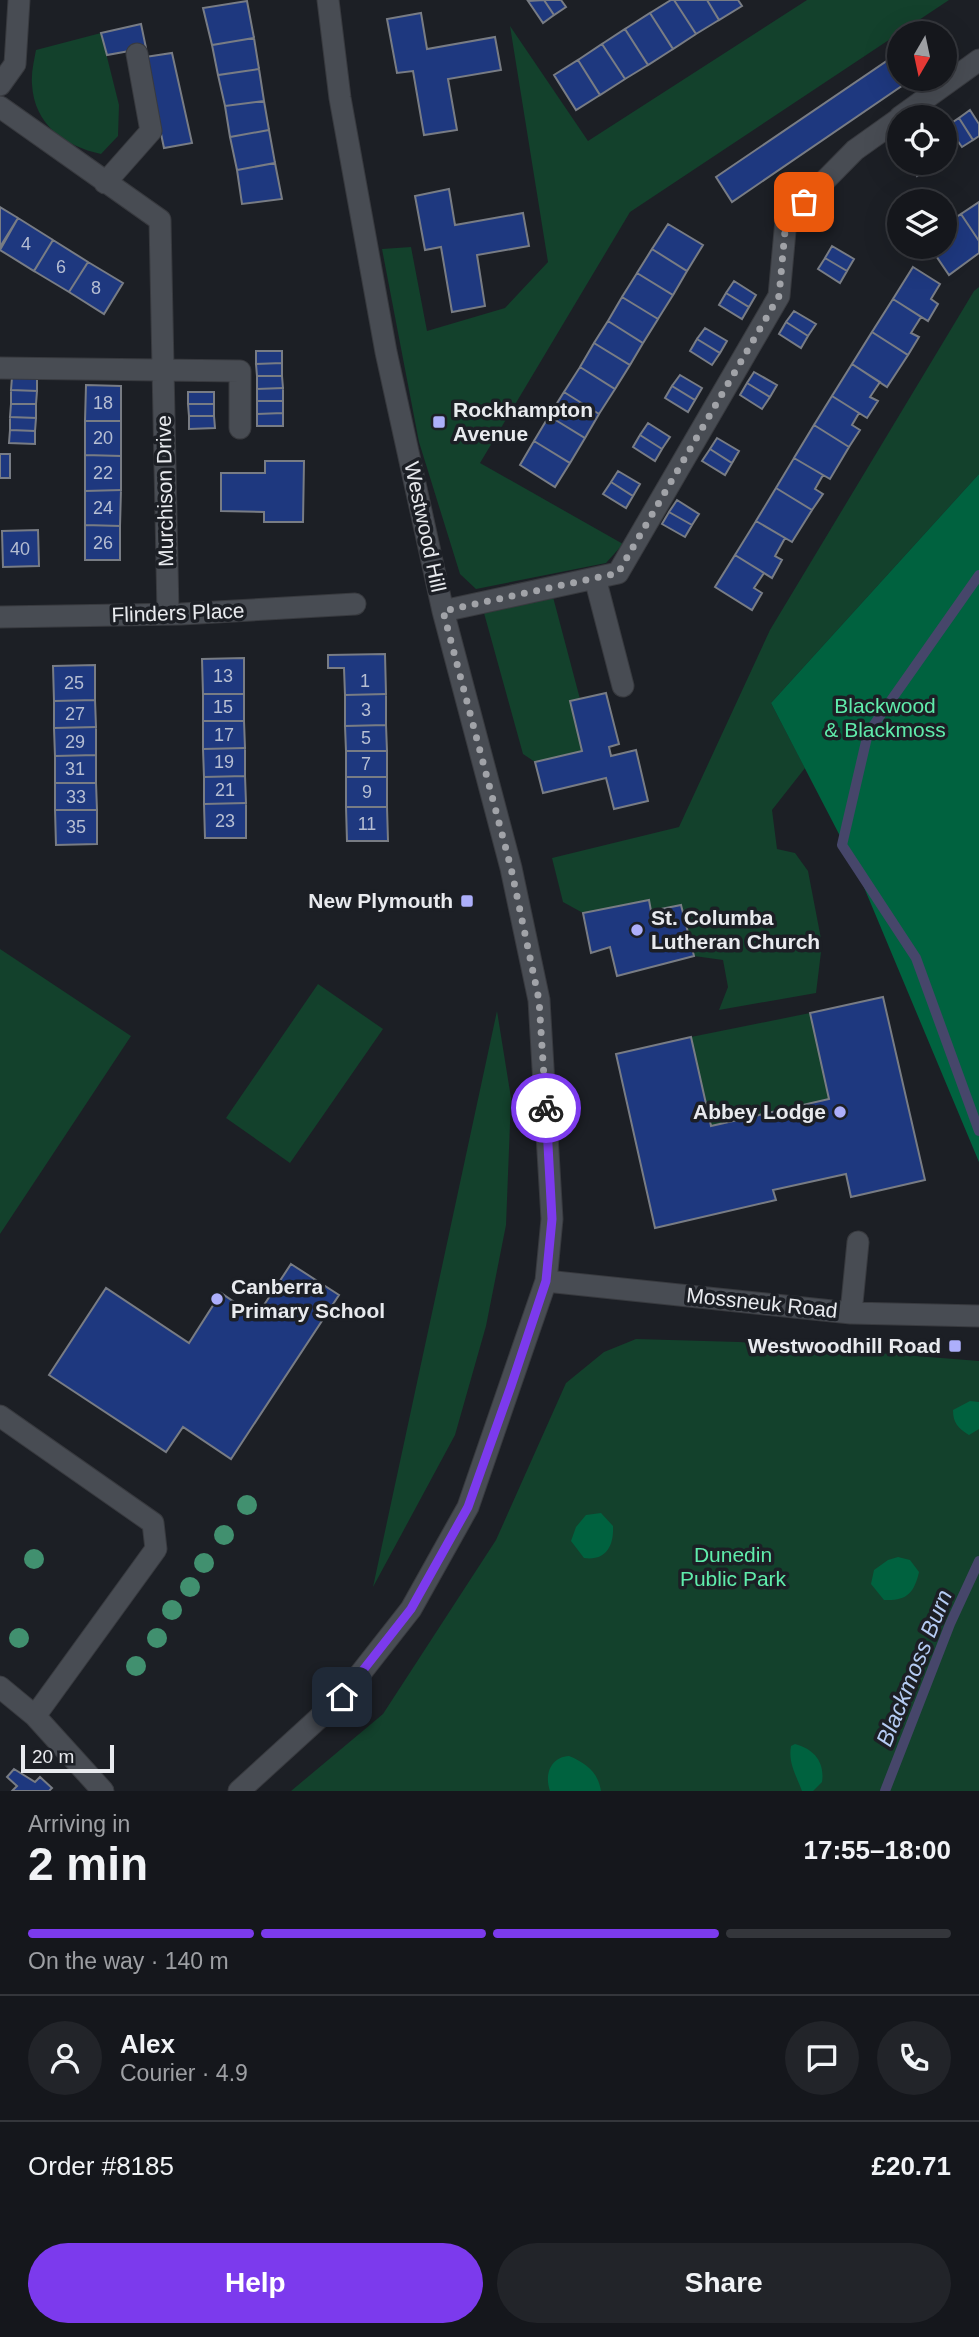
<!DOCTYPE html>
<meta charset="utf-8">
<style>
:root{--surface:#15171c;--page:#222429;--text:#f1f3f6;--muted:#9d9fa3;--line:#34363b;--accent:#7c3aed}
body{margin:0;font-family:Helvetica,sans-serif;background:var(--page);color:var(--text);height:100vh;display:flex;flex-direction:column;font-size:26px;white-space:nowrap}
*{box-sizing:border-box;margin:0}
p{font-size:23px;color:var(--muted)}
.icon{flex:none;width:38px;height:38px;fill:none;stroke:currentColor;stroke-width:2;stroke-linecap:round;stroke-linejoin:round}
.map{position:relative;height:1791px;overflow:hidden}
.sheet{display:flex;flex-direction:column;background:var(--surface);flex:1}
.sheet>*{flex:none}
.needle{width:46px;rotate:189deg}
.controls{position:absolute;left:887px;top:21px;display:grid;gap:14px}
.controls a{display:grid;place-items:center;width:70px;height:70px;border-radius:50%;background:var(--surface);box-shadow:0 7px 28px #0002,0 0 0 2px var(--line);font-size:35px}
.scale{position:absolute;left:21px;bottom:18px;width:93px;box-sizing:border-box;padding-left:7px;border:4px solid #e8eaee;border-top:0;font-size:19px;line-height:24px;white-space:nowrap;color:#e8eaee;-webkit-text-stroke:5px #1c1f25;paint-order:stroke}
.pin{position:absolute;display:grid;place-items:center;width:60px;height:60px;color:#fff;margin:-30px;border-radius:14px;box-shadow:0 4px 10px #0006}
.courier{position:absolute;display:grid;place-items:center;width:70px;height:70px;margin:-35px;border:5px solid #7c3aed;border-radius:50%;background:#fff;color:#222;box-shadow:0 2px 9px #0007}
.head em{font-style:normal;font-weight:700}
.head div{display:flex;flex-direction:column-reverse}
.head{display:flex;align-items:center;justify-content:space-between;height:119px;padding:0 28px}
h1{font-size:46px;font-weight:700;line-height:52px}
.bar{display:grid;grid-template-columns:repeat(4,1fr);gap:10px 7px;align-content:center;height:84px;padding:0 28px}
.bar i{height:9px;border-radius:5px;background:var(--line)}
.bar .on{background:var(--accent)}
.bar p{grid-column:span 4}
.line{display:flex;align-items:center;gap:18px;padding:0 28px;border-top:2px solid var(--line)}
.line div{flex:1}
.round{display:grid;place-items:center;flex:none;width:74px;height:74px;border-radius:37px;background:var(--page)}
.button{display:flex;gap:14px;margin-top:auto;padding:14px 28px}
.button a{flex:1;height:80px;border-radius:42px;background:var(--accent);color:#fff;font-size:28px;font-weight:700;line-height:80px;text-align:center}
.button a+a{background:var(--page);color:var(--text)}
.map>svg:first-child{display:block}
.green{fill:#13412c}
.forest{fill:#00623f}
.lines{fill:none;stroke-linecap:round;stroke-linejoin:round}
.stream{stroke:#46466a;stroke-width:10}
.building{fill:#1e387f;stroke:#787c84;stroke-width:2}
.minor-casing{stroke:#383a3f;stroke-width:23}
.minor{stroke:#484c53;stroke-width:21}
.tree{fill:#41906f}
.done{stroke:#a1a3a8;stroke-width:7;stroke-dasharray:0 12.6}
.route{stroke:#7c3aed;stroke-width:9}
.poi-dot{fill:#adaffb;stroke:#1c1f25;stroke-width:2.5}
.labels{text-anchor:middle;stroke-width:7;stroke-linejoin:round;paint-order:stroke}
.number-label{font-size:18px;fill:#b6bed2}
.poi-label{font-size:21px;font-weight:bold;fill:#e8eaee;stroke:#1c1f25;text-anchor:start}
.street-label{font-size:21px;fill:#e8eaee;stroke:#1c1f25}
.park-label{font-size:21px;fill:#5fecab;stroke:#1c1f25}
.water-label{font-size:23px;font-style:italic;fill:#b5cbf3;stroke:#1c1f25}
</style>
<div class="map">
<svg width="979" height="1791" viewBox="0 0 979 1791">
<rect width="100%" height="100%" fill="#1c1f25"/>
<path class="green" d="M807,0H949L630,212L480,463L623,544L606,563L476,589L460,574L419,442L382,249L411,247L427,331L505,308L548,262L510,26L588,141Z
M101,33L119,105L118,136L101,154C65,146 34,125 32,84C31,73 34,61 36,50Z
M979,287V474L771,703L805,768L772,810L777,849L795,853L808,871L822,944L816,993L719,1010L728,987L723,960L694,956L681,905L651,911L648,900L583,913L563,902L552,858L679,827L770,630L974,291Z
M553,597L580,699L582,751L535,762L523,754L484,613Z
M0,949L131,1036L0,1234Z
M318,984L383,1029L290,1163L226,1118Z
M497,1011L511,1098L506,1225L486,1326L455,1435L373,1587Z
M810,1013L829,1099L711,1126L691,1037Z
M636,1339L739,1342L979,1361V1791H291L383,1714L496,1540L566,1383L604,1352Z"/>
<path class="forest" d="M979,474V1162L853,861L771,703Z
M970,1401L979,1402V1429L969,1435C958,1428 953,1423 953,1410Z
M601,1513L613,1526C614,1546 606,1561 584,1558L571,1541L576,1527L586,1515Z
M898,1557L910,1560L919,1572C914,1594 906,1601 884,1600L871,1584L874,1570L888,1560Z
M795,1744C814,1749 825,1762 822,1782L813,1791H802C796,1775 788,1763 791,1746Z
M569,1756C586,1763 598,1772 601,1791H550C544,1774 551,1757 569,1756Z"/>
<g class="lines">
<path class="stream" d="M979,575L868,733L842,845L916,958L979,1131
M885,1791L950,1624L979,1561"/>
</g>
<path class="building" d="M544,0H561L566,7L554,15Z
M544,0L554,15L543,23L528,1Z
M671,0H674L696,34L673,49L650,13Z
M674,0H707L719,20L696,34Z
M707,0H738L742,6L719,20Z
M247,1L254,38L212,45L203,8Z
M421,13L427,49L495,37L501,70L448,79L457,130L424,135L413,71L397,73L387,19Z
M650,13L673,49L648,65L625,29Z
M141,24L146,48L107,55L101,33Z
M625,29L648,65L625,79L602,44Z
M254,38L259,69L218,75L212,45Z
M602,44L625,79L600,95L578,60Z
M900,52V79H912L732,202L716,177Z
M172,53L192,143L164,148L145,57Z
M578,60L600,95L576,110L554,75Z
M259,69L264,101L225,106L218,75Z
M264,101L269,130L230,137L225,106Z
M970,110L979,124V136L973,140L959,118Z
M959,118L973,140L962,147L947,126Z
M269,130L275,163L237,170L230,137Z
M275,163L282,199L242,204L237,170Z
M909,163H926L929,168L917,176Z
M449,189L455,225L523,213L529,246L477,255L485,306L452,312L441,247L425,250L415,196Z
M979,202V241L961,214Z
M0,207L18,218L0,247Z
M961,214L979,241V253L949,275L930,247H945V225Z
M18,218L53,240L34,271L0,250Z
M668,224L703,245L687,271L652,249Z
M53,240L88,262L69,292L34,271Z
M832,246L854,259L847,271L825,258Z
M652,249L687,271L673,295L637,273Z
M825,258L847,271L840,283L818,269Z
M88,262L123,283L104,314L69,292Z
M913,267L940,284L931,299L938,304L928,321L893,299Z
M637,273L673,295L658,319L622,297Z
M734,281L756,295L749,307L726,293Z
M726,293L749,307L742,319L719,305Z
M622,297L658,319L643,343L608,321Z
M893,299L921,317L911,333L919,337L908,355L872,332Z
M794,311L816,324L808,336L786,322Z
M608,321L643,343L630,365L594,343Z
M786,322L808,336L801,348L779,334Z
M705,328L727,341L720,353L697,339Z
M872,332L908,355L887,387L852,364Z
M697,339L720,353L712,365L690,351Z
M594,343L630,365L615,389L580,367Z
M256,351H282V363L256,364Z
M282,363V376H257L256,364Z
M852,364L880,382L870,397L878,401L867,418L832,396Z
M580,367L615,389L599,414L564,392Z
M754,372L777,385L770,397L747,383Z
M680,375L702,388L695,400L672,386Z
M257,376H282L283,388L257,389Z
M12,377L37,378V391L11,390Z
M747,383L770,397L762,409L740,395Z
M86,385L121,386V421H85Z
M672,386L695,400L688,412L665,398Z
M283,388V401H257V389Z
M11,390L37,391L36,404H11Z
M188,392H214V404H188Z
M564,392L599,414L585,438L549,416Z
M832,396L859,413L852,425L860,430L849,447L814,425Z
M257,401H283V413L257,414Z
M11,404H36V418L10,417Z
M188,404H214V416H189Z
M283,413V426H257V414Z
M189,416H214L215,428L189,429Z
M549,416L585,438L570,463L534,441Z
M10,417L36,418L35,431L10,430Z
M85,421H121V456L85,455Z
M648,423L670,437L662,449L640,435Z
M814,425L849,447L830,479L794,458Z
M10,430L35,431V444L9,443Z
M640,435L662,449L655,461L633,447Z
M717,438L739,451L732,463L710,449Z
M534,441L570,463L555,487L520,465Z
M710,449L732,463L725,475L702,461Z
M0,454H10V478H0Z
M85,455L121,456V490L85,491Z
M794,458L823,475L815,489L823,494L812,510L776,488Z
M265,461H304L303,522H264V512L221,511V473H265Z
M618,471L640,484L633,496L611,482Z
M611,482L633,496L626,508L603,494Z
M776,488L812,510L792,542L756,521Z
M121,490L120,526L85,525V491Z
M677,500L699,514L692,525L669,512Z
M669,512L692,525L685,537L662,524Z
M756,521L785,538L775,556L782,560L772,578L735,555Z
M85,525L120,526V560H85Z
M38,530L39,566L3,567L2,531Z
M735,555L764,573L754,588L762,593L752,610L715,587Z
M385,654L386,694L345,695L344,668H328V655Z
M244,658V694H203L202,659Z
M95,665V700L54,701L53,666Z
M606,693L619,744L609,747L611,756L636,750L648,801L614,809L606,778L543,793L535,762L582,751L570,701Z
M203,694H244V721H203Z
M386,694V725L345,726V695Z
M95,700L96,727L54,728V701Z
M203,721H244L245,748L203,749Z
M386,725L387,751H346L345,726Z
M96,727V755L55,756L54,728Z
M245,748V776L204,777L203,749Z
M346,751H387V777H346Z
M96,755V783H55V756Z
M245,776L246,803L204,804V777Z
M346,777H387V807H346Z
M55,783H96L97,810H55Z
M246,803V838H205L204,804Z
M346,807H387L388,841H347Z
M55,810H97V844L56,845Z
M649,900L651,911L681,905L694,956L617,976L610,947L591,953L583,913Z
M883,997L925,1180L851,1197L846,1174L773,1190L776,1200L655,1228L616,1054L691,1037L711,1126L829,1099L810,1013Z
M291,1264L339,1295L231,1459L183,1427L166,1452L49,1375L106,1288L189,1343L221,1293L256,1317Z
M14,1769L35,1782L40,1777L52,1788L49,1791H12L17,1786L7,1777Z"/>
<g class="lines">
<defs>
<path id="minor" d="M0,85L15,64L19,0
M0,107L160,220L168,613
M900,117L979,60
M105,183L151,131L137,54
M0,368L240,371V428
M595,578L623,686
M443,611L618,573L779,296L786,220L855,150L900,118
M0,617L181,614L355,604
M546,1281L851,1313L979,1316
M851,1313L858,1242
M0,1416L153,1523L156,1549L35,1716
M0,1687L35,1716L103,1791
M239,1791L342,1697L411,1609L468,1507L546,1281L552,1219L539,1000L511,868L443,611L386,352L340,98L328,0"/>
</defs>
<use href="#minor" class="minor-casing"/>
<use href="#minor" class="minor"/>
</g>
<g class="tree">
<circle cx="247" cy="1505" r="10"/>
<circle cx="224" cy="1535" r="10"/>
<circle cx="34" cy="1559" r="10"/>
<circle cx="204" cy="1563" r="10"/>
<circle cx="190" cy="1587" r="10"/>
<circle cx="172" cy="1610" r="10"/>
<circle cx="19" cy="1638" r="10"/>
<circle cx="157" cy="1638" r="10"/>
<circle cx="136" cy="1666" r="10"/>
</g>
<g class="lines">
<path class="done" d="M546,1108L539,1000L511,868L443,611L618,573L779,296L786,220L804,202"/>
<path class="route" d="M342,1697L411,1609L468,1507L511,1386L546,1281L552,1219L546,1108"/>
</g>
<g class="poi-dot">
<rect x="432" y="415" width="14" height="14" rx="3.5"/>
<rect x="460" y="894" width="14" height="14" rx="3.5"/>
<circle cx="637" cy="930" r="7"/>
<circle cx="840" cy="1112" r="7"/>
<circle cx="217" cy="1299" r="7"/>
<rect x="948" y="1339" width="14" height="14" rx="3.5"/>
</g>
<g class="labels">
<g class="number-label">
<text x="26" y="250">4</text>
<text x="61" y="273">6</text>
<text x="96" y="294">8</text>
<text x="103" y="409">18</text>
<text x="103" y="444">20</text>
<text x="103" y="479">22</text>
<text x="103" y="514">24</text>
<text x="103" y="549">26</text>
<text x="20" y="555">40</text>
<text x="223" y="682">13</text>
<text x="365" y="687">1</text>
<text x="74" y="689">25</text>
<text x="223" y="713">15</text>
<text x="366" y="716">3</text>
<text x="75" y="720">27</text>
<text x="224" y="741">17</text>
<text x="366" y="744">5</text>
<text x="75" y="748">29</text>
<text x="224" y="768">19</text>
<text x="366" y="770">7</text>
<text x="75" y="775">31</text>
<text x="225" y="796">21</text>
<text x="367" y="798">9</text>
<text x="76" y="803">33</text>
<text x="225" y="827">23</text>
<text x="367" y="830">11</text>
<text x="76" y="833">35</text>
</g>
<g class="poi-label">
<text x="453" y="417">Rockhampton<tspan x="453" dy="24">Avenue</tspan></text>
<text x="453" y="908" text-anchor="end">New Plymouth</text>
<text x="651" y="925">St. Columba<tspan x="651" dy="24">Lutheran Church</tspan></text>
<text x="826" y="1119" text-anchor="end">Abbey Lodge</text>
<text x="231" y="1294">Canberra<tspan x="231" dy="24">Primary School</tspan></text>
<text x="941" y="1353" text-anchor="end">Westwoodhill Road</text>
</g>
<g class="street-label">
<text transform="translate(165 491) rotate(-91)" y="7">Murchison Drive</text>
<text transform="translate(425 527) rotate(78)" y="7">Westwood Hill</text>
<text transform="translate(178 613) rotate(-2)" y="7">Flinders Place</text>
<text transform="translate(762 1303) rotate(6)" y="7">Mossneuk Road</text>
</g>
<g class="park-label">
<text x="885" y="713">Blackwood<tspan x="885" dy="24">&amp; Blackmoss</tspan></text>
<text x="733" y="1562">Dunedin<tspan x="733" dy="24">Public Park</tspan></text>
</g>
<g class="water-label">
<text transform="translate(914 1668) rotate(-68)" y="8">Blackmoss Burn</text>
</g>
</g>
</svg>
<div class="controls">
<a><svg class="needle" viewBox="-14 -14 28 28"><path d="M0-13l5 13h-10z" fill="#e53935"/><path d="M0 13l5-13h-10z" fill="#9d9fa3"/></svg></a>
<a><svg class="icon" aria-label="locate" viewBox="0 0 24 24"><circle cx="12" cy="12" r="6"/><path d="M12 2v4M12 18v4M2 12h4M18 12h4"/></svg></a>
<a><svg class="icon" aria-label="layers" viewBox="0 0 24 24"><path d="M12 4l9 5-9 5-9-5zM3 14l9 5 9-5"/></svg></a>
</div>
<div class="scale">20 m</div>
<div class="pin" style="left:804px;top:202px;background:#ea580c"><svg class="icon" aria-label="bag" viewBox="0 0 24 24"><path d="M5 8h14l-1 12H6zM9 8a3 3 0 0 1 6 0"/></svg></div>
<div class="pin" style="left:342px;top:1697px;background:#1f2937"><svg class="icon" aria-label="home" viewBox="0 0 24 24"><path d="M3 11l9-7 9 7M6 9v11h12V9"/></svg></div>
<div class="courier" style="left:546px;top:1108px"><svg class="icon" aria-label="bike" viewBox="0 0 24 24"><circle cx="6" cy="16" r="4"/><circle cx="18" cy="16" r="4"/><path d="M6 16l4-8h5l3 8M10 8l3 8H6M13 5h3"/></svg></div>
</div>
<section class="sheet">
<div class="head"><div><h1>2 min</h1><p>Arriving in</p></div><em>17:55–18:00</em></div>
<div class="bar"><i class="on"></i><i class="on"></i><i class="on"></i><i></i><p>On the way · 140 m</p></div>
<div class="line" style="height:126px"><a class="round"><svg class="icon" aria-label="person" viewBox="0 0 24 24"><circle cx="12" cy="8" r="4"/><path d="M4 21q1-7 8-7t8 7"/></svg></a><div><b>Alex</b><p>Courier · 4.9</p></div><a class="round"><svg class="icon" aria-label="chat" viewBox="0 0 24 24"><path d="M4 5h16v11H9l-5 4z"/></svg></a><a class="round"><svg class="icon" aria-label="phone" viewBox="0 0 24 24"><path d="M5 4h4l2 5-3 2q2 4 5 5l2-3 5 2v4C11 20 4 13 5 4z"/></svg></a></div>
<div class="line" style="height:91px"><div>Order #8185</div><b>£20.71</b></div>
<div class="button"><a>Help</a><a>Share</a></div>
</section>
